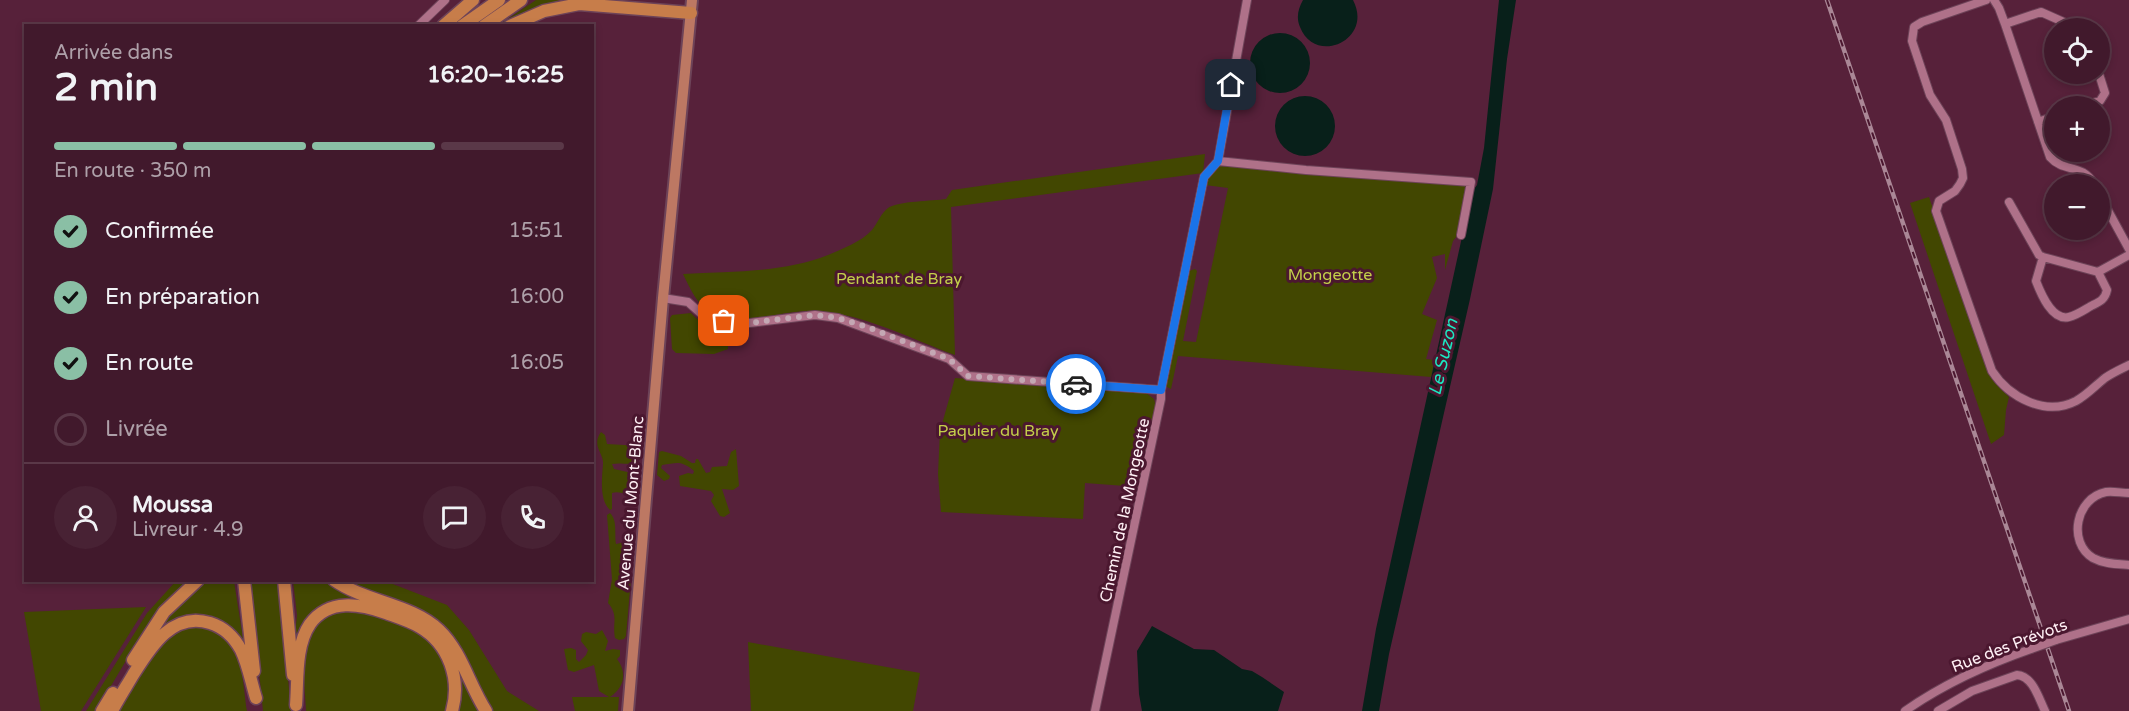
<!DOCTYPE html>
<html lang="fr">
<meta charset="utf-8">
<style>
:root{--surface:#41192c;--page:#482234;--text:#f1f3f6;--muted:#aea0a9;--line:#5a3848;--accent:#8abfa5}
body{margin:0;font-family:"Varela Round",sans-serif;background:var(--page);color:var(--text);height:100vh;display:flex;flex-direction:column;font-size:22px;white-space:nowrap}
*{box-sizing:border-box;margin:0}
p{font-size:20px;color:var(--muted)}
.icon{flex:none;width:33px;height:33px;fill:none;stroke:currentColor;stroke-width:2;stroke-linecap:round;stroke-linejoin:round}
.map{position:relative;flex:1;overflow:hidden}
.details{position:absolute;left:24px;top:24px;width:570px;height:558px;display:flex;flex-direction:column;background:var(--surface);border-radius:0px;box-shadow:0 3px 9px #0003,0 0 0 2px var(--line)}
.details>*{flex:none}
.controls{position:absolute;left:2044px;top:18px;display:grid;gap:12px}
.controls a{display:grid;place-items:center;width:66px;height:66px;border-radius:50%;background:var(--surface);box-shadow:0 3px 9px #0003,0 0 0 2px var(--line);font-size:30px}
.pin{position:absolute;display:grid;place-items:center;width:51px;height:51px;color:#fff;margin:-26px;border-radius:12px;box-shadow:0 3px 9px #0006}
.courier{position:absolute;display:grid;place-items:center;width:60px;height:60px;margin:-30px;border:4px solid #1a73e8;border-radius:50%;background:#fff;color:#222;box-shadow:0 2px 8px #0007}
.headline em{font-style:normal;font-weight:700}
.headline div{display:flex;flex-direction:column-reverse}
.headline{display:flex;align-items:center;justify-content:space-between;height:102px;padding:0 30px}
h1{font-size:39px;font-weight:700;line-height:45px}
.bar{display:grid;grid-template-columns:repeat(4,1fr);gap:9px 6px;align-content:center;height:72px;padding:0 30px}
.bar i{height:8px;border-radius:4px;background:var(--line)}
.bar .selected{background:var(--accent)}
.bar p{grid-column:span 4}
.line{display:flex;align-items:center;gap:15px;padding:0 30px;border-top:2px solid var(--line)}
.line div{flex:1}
.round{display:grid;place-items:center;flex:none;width:63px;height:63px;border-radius:32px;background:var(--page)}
ol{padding:0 30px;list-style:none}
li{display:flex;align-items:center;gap:18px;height:66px}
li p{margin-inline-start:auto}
li .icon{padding:6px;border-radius:50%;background:var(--accent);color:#111;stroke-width:4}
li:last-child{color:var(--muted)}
li i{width:33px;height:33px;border:3px solid var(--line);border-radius:50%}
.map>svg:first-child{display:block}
.green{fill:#424701}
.water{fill:#08201a}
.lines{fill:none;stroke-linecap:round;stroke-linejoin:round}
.minor-casing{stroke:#6d4358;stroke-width:10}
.major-casing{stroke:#6d4358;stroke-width:14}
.highway-casing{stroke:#6d4358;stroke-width:15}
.minor{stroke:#af7189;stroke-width:8}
.major{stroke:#bd7863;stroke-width:10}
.highway{stroke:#c77d4a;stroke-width:12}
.rail-casing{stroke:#aa8796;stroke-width:4.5}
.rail{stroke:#4b172f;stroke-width:2;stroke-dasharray:7;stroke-linecap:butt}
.minor-bridge-casing{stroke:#6d4358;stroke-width:10;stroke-linecap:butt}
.minor-bridge{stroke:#af7189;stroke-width:8}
.done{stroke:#c4a8b4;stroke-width:6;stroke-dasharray:0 10.8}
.route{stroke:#1a73e8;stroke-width:8}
.labels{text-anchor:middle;stroke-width:6;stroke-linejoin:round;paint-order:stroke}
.park-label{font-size:16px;fill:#c3cf4a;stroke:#4b172f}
.street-label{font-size:16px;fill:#fff0f5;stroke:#4b172f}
.water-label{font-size:18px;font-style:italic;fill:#1ce9c2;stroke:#4b172f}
</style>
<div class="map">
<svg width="2129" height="711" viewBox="0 0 2129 711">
<rect width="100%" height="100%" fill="#57213a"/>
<path class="green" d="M536,0H560L532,11L503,25L497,26Z
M1205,154L1203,173L951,207L955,355C911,339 866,315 819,311C785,308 746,328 713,314C698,307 690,288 683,274C731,271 783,273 828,255C842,249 861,242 872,230C877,224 881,213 888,208C898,201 933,201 946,199L952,190Z
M1219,166L1460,183L1468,188L1457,236L1453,241L1445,270V254L1432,257L1437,278L1422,314L1437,320L1426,359L1435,360L1431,377L1178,356L1171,389L1165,386L1187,276L1189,271L1195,269L1197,271L1183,341L1196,342L1228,188L1205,185L1209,175Z
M1929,197L1987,369L1994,382L2009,397L2006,410L2004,435L1991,444L1910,203Z
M691,313C701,325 714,328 729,328L732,336L728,340V349L714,354L676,353L672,349L670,318L672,315Z
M955,378L1145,392L1154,399L1156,407L1139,487L1085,483L1083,519L941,512L938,474L940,431Z
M601,432L605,435L607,444L641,446L642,450C636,471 627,461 612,464L614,469L632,473L639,487L638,497C629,497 621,490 612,493V509L610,510C599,500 602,478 603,464C604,453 591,446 601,432Z
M736,449L739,486L733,490L722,489L730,513L724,517L720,516L711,501L714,495L711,491L680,486L679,476L688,473L693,474L694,471C681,460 677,463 662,465L661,468L670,476L669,479L664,481L657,475L659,452L662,451L681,456L692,463H695L696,459H698L706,473L710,472L712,467L727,466L731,452Z
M610,513C618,521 614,534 616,544L625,542L629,544L632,553L629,563H625L624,578H631L626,636L624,639L619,640L615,638C612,622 619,616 608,603L612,579L607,515Z
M176,581H190L163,605L152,617L96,711H86L147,613Z
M203,581H234L244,645L235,633L181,618L166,625L155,634L159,624Z
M250,581H279L291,711H263Z
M293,581H327L359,598V601L304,622L300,630L295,635L297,615Z
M344,581H385L447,605L469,630L507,691L539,711H490L464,658L380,594L378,596Z
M146,607L81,711H41L24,612Z
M341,610C395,617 469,640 446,711H306C305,682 296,637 324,617C329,614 335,612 341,610Z
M188,627C243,627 241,668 247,711H117C136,680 152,640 188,627Z
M602,630L608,641L605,651L613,649L620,650V656L617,659C627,672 625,687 610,697H619L618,711H575L572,697H609L599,691L594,665L574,672L568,670L564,649L571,648L576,650V659L579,662L586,655L588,650L581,641L582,634L586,632L596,634Z
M748,642L920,673L913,711H751Z
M459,667L480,711H456Z"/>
<path class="water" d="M1303,0H1353C1374,40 1315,66 1300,27C1296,18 1298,9 1303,0Z
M1499,0H1516L1507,59L1493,189L1470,299L1389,654L1379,711H1362L1376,629L1469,205L1472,192L1477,185L1484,148Z
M1250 63a30 30 0 1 1 60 0a30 30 0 1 1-60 0Z
M1275 126a30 30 0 1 1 60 0a30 30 0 1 1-60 0Z
M1152,626L1194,649L1214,650L1242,669L1252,671L1262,677L1284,692L1278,711H1142L1139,694L1137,651Z"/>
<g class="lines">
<defs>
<path id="minor" d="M1986,0L1922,22L1914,27L1912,41L1930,95L1946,120L1962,169L1963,178L1960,184L1955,191L1939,201L1936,211L1992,371C2009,397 2045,417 2076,401C2087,395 2095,386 2105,378C2112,373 2121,369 2129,365
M1994,0L1999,8L2005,24L2050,157C2064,173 2082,163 2094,184
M2005,24L2041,12L2077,28
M418,26L445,0
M2082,106L2100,101L2105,93L2099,74
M2038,122L2055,116
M1218,161L1306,170L1471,182L1461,235
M2100,196L2129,249
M2009,202L2039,255L2043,257L2098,272L2129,255
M2043,257L2036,281C2041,294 2052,321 2069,317C2077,315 2084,310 2091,306C2099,302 2105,300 2107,290L2098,272
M663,298L688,302L706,318L741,324L815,315L838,318L949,359L968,376L1161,390
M2129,493C2122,493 2113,491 2106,492C2076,498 2067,542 2093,558C2104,564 2117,564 2129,565
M2056,640L2129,619
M1095,711L1161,399V390L1204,177L1218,161L1247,0
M1905,711C1945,683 1985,665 2031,649
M1938,711L1972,691L2017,675C2033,676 2039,699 2045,711"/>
<path id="major" d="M628,711L663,298L692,0"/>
<path id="highway" d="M443,26L473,0
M462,26L499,0
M484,26L521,0
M510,26L544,11L579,4L691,13
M244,580L254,671
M284,580L293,675
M334,580C365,602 412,604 439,630C462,652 469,685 486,711
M133,660L164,612L198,580
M296,705C298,680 295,646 310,624C329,598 360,604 386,613C397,617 410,621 420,627C449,644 461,679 452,711
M102,711L113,693
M112,711C118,699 126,687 133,675C150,648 172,611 210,623C223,627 234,637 241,650C248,664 251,682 256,698"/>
</defs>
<use href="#minor" class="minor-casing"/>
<use href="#major" class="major-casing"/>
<use href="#highway" class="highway-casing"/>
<use href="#minor" class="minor"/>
<use href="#major" class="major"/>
<use href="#highway" class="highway"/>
<defs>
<path id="rail" d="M1827,0L2069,711"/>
</defs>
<use href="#rail" class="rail-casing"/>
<use href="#rail" class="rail"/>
<defs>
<path id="minor-bridge" d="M2031,649L2056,640"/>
</defs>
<use href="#minor-bridge" class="minor-bridge-casing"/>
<use href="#minor-bridge" class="minor-bridge"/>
</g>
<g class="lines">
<path class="done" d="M724,321L741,324L815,315L838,318L867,327L949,359L968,376L1076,384"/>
<path class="route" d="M1076,384L1161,390L1204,177L1218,161L1231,85"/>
</g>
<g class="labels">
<g class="park-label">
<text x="1330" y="280">Mongeotte</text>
<text x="899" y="284">Pendant de Bray</text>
<text x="998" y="436">Paquier du Bray</text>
</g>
<g class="street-label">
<text transform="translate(630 503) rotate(-85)" y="6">Avenue du Mont-Blanc</text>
<text transform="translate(1124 510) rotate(-78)" y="6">Chemin de la Mongeotte</text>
<text transform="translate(2009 645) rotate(-21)" y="6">Rue des Prévots</text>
</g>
<g class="water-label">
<text transform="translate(1443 357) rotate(-77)" y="6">Le Suzon</text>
</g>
</g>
</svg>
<div class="controls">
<a><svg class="icon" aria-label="locate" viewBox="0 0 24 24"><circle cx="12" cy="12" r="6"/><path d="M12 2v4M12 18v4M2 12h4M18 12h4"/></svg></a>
<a>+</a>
<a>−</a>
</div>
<div class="pin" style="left:724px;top:321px;background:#ea580c"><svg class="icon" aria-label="bag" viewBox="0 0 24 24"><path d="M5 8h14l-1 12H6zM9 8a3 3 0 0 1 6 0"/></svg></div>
<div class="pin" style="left:1231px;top:85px;background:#1f2937"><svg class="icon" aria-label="home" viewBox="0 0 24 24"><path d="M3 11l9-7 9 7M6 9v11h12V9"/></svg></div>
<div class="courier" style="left:1076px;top:384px"><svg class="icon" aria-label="car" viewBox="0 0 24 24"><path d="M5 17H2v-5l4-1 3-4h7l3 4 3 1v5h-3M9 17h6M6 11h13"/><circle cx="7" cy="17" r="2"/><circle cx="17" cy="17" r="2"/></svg></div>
<section class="details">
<div class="headline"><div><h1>2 min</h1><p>Arrivée dans</p></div><em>16:20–16:25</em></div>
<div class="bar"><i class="selected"></i><i class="selected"></i><i class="selected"></i><i></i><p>En route · 350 m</p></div>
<ol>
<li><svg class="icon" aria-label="check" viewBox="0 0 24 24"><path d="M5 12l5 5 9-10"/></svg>Confirmée<p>15:51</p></li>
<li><svg class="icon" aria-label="check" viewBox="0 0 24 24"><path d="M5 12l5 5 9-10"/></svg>En préparation<p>16:00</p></li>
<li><svg class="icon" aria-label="check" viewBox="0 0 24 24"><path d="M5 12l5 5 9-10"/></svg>En route<p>16:05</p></li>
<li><i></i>Livrée</li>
</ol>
<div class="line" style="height:108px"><a class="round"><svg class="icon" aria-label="person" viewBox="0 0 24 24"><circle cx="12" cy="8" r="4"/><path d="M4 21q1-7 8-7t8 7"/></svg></a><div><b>Moussa</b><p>Livreur · 4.9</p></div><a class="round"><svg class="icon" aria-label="chat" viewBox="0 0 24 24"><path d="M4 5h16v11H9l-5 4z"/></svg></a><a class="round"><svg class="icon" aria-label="phone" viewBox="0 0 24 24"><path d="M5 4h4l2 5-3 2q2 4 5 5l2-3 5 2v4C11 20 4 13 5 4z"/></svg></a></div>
</section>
</div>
